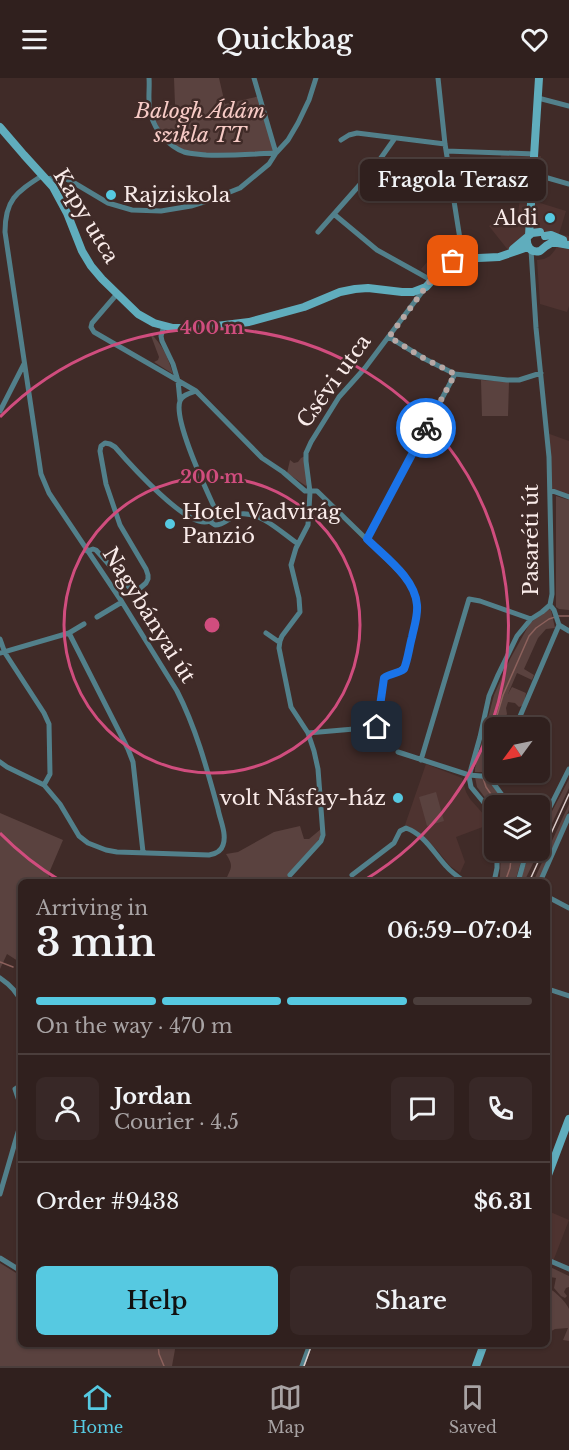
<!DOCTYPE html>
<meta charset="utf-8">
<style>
:root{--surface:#30201e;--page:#382827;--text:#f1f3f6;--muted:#a8a3a4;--line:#4b3e3c;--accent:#56c9e1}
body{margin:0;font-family:"Libre Baskerville",serif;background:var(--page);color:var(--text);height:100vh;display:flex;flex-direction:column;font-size:22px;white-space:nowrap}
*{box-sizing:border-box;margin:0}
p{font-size:20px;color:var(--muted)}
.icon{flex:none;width:33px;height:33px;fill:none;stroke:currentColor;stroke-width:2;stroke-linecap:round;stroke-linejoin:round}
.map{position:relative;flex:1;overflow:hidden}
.panel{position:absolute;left:18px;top:801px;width:532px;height:468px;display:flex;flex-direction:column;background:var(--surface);border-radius:9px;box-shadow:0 2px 4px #0004,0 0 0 2px var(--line)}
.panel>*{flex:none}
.needle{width:39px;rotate:237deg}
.buttons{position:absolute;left:484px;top:639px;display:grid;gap:12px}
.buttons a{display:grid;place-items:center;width:66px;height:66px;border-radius:9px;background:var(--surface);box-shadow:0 2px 4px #0004,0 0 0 2px var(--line);font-size:30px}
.pin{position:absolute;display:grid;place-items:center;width:51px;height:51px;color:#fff;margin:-26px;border-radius:12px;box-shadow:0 3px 9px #0006}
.courier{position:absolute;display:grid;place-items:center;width:60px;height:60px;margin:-30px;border:4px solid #1a73e8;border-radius:50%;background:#fff;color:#222;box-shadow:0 2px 8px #0007}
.bubble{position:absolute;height:42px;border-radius:9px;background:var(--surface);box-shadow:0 2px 4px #0004,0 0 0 2px var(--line);font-size:20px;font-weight:600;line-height:42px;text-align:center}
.head em{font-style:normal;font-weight:600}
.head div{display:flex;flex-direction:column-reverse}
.head{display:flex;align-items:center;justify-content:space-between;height:102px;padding:0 18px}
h1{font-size:39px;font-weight:600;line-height:45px}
.bar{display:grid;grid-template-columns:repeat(4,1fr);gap:9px 6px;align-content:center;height:72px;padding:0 18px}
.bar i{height:8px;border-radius:4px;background:var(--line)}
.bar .current{background:var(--accent)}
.bar p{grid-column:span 4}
.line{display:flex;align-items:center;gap:15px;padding:0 18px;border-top:2px solid var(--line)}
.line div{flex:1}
.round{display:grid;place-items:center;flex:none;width:63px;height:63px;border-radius:9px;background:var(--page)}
.action{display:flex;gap:12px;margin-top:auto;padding:12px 18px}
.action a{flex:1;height:69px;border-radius:9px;background:var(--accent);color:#111;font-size:24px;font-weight:600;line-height:69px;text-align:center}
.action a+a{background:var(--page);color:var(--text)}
header{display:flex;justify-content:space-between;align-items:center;height:78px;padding:0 18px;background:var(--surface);font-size:27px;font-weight:600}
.dock{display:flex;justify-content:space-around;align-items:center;height:84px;border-top:2px solid var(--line);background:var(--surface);font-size:16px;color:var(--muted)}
.dock a{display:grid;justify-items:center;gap:3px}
.dock .current{color:var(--accent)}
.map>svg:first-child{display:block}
.built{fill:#4e3330}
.green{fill:#5a423f}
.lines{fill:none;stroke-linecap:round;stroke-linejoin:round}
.stream{stroke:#8c615c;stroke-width:1.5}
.street{stroke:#52808b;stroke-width:5}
.secondary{stroke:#60adbd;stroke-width:8}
.tram{stroke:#dccdcb;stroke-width:1.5}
.done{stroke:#b8a8a5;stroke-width:6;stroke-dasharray:0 10.8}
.route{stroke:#1a73e8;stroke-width:8}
.ring{fill:none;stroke:#d04d7e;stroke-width:3}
.poi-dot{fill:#56c9e1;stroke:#402b28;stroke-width:2}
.labels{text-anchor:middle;stroke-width:5;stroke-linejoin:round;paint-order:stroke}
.park-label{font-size:21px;font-style:italic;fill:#f8cbc6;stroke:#402b28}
.poi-label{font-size:21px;fill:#f9ebe9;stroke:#402b28;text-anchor:start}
.street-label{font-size:21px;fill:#f9ebe9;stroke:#402b28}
.centre{fill:#d04d7e;stroke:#402b28;stroke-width:3}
.ring-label{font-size:18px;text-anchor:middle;font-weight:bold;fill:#d04d7e;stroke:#402b28;stroke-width:5;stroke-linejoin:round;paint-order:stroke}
</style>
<header><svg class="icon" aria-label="menu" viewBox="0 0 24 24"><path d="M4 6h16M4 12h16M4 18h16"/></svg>Quickbag<svg class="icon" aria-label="heart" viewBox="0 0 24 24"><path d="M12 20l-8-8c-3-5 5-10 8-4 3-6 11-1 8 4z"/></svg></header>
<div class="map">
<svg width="569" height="1288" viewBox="0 0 569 1288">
<rect width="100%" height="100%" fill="#402b28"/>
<path class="built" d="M501,76L541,78L537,124L566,133L559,156L569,158V228L567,234L540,226L537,182L544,181L550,178L555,172L560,161L528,149L527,156L516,168L508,172L489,148L496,143L517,145L521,110L497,107Z
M469,165L471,182L461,184L452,188L442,195L435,204L421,191L436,174L445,170Z
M547,355L569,363V419L550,412Z
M426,686L462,700L466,714L470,721L486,739L488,747L456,759L465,784L460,795L450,788L437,772L418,754L405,747Z
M548,1133L569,1142L552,1186L548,1185Z"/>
<path class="green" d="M174,0H219L225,26L260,18L276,75L243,77L183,74L166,62L149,31L175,27Z
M150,255C163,267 168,280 173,296L154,284L158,282L159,279Z
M481,302L509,304L508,338H482Z
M305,378L308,405L306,408L287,395L290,382L294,385L298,384L301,380Z
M556,418L569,422V532L559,531L556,529Z
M549,531L551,532L555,550L546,551L538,560L524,591L534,597L532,602L517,595L508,616L512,609L526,615L524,627L519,629L515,625L508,624L506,630L507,636L500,649L495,650V667H493V676L487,688L489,694H475V690L494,617L510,581L530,545Z
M475,699L488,701L506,727L495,728V733L477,709Z
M569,701V710L540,770V756Z
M436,714L444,743L427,748L419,719Z
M569,726V732L539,803L533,804Z
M0,735L63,762L49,795V804H21V885L7,876L0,891Z
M300,748L304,761H309L321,751L320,760L290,797L293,804H225C230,790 235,790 226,776L238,774L274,754Z
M501,773H524L515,804H498L500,798Z
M531,773H539L524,804L522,803L521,798Z
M0,1185L21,1198V1266H176L172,1288H0Z
M548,1188L569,1198V1209L566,1210L564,1214L567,1218L565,1220L561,1218L554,1210L556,1200L550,1199L548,1201Z
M548,1210C554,1212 567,1225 569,1231C569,1237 569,1256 569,1263L563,1262L568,1250L555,1251L548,1255Z"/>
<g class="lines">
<path class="stream" d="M483,695L484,682L503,617L529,558L536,550L549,541L558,538H569
M483,700L486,709L499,728
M505,804L510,790L512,772
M0,884L13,889
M158,1266L159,1276L164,1288"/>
<path class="street" d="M149,0C150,12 147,25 151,37C155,52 168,68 184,74C191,76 199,76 206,77C230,78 253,76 276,75
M254,0L276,75
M438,0L445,66L463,180
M538,20L569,28
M341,62L349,57L357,55L445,66
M446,73L535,76
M534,96L569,106
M46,101L60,99L71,103L108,125L132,132L161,133L191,128L210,122L240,110L269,86L276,75L288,62L298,45L309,22L316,0
M335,137L377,172L431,202
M318,154L371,94L395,60
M117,216L92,245L91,249L94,254L196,313L262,380L283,394L305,413H317L395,489L408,504L413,513L417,529L415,545L406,585C400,597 392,592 384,600L376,661V664L380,668
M164,248L161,258L162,263L173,286L178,303L180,323
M389,259L425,281L455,296L507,302H519L541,295
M0,333L24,286
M550,412L569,419
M209,443L215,447C225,447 230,438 240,436C260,433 282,455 298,466
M367,461L455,296
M87,473L93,471L96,472L129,509L139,511L146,505L148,501V497L146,491L120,447L106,406L100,373L101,368L105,365L110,366L115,369C127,383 190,454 209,443C214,440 215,436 215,431C206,411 173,342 180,323C182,317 190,315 196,313
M97,539L122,524
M559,547L569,553
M69,555L128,671L133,684L143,774
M266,555L279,564
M0,561L5,575L44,635L49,646L50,696L44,707
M0,575L69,555L84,546
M515,650L559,547L554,532L550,527
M308,655L377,649
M398,674L469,697L493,699
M421,682L469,521L480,523L531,541
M0,684L7,689L44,707L60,726L79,758L88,765L106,772L117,774L209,777C215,776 221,774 223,767C227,756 220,742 218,731C207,691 196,650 177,613L122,524L49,415L41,396L5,154C5,121 17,114 43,97
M493,699L494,706L510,728
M495,744L490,732L471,709L469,699L471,691L480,659L489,618L498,597L517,558L531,541L542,534L550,527L552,516L549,379L536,250L531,172
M540,749L569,691
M290,797L321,763L323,757L318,691L314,673L308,655L291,629L279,570L280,563L282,558L300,534L299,520L291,487L296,470L308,447L310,414L306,383V375L311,364L339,319L365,290L425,210
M352,797L394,765L400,753L406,750C425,757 433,774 446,788C451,794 458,799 465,804
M494,804L497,790V772
M518,804L527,772
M540,804L569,738
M548,819L569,830
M0,900C9,906 17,913 21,924
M548,911L569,918
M21,1009H18L15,1011L21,1029
M0,1116L21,1044
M0,1180L21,1193
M548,1182L569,1191
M302,1288L310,1266"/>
<path class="secondary" d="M0,49L24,77L53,109L67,135L82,173L91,188L102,201L138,236L154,245L173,250H200L249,244L304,229L340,214L355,211L368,210L402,214H413L426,209L444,189L458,181L499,179L525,170H529
M529,157L539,0
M545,158L551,157L563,162
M527,160C526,169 531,175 540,173L546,168L551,165H558L569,167
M513,171L532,155L540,154
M548,1097L569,1041
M476,1288L484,1266"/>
<path class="tram" d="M529,804L569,716
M304,1288L312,1266"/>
</g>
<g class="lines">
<path class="done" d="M426,350L455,296L425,281L389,259L431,202L444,189L453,183"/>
<path class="route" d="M377,649L384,600C390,595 398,596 404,591C408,581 409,570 412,559C414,549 418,538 417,527C415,500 385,479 367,461L426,350"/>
</g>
<g class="ring">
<circle cx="212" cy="547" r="148"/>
<path d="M61 803A297 297 0 0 1 0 755M0 339A297 297 0 1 1 363 803"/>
</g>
<g class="poi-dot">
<circle cx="111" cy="117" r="6"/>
<circle cx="550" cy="140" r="6"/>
<circle cx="170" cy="446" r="6"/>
<circle cx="398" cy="720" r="6"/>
</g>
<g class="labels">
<g class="park-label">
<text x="200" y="40">Balogh Ádám<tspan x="200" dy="24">szikla TT</tspan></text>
</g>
<g class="poi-label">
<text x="123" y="124">Rajziskola</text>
<text x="538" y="147" text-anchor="end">Aldi</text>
<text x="182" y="441">Hotel Vadvirág<tspan x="182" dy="24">Panzió</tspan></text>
<text x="386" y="727" text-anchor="end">volt Násfay-ház</text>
</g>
<g class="street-label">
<text transform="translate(86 138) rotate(59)" y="7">Kapy utca</text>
<text transform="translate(334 303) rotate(-54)" y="7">Csévi utca</text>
<text transform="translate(531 462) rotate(-90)" y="7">Pasaréti út</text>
<text transform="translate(149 537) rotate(58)" y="7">Nagybányai út</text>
</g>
</g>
<circle cx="212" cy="547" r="9" class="centre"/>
<g class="ring-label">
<text x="212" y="256">400 m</text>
<text x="212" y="405">200 m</text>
</g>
</svg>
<div class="buttons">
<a><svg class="needle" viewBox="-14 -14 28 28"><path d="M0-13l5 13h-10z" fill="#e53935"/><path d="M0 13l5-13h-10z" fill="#a8a3a4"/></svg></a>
<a><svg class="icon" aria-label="layers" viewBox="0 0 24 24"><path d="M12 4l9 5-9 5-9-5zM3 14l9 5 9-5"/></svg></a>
</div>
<div class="pin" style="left:453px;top:183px;background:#ea580c"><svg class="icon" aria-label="bag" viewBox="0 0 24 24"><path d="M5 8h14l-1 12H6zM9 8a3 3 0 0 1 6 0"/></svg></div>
<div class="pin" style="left:377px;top:649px;background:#1f2937"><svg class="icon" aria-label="home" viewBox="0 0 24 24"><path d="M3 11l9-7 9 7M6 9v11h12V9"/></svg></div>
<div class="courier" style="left:426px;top:350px"><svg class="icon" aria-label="bike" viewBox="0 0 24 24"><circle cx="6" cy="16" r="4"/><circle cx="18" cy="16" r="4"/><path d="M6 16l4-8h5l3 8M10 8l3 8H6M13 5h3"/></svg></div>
<div class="bubble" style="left:360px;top:81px;width:186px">Fragola Terasz</div>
<section class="panel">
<div class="head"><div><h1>3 min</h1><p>Arriving in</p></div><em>06:59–07:04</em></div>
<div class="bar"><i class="current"></i><i class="current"></i><i class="current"></i><i></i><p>On the way · 470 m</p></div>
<div class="line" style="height:108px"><a class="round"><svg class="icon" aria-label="person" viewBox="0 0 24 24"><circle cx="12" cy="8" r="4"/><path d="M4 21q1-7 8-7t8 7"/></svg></a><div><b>Jordan</b><p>Courier · 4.5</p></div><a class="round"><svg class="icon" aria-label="chat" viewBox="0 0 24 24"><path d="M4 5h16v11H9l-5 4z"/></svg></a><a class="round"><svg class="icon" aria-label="phone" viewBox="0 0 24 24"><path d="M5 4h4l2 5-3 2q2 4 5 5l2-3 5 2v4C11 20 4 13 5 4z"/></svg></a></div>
<div class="line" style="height:78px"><div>Order #9438</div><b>$6.31</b></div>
<div class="action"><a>Help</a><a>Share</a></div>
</section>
</div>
<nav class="dock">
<a class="current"><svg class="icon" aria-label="home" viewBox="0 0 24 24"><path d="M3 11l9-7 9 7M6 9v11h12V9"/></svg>Home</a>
<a><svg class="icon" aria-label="map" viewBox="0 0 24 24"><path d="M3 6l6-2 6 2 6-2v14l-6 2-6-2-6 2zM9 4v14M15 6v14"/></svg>Map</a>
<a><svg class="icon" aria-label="saved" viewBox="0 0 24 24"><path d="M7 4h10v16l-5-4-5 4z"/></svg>Saved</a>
</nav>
